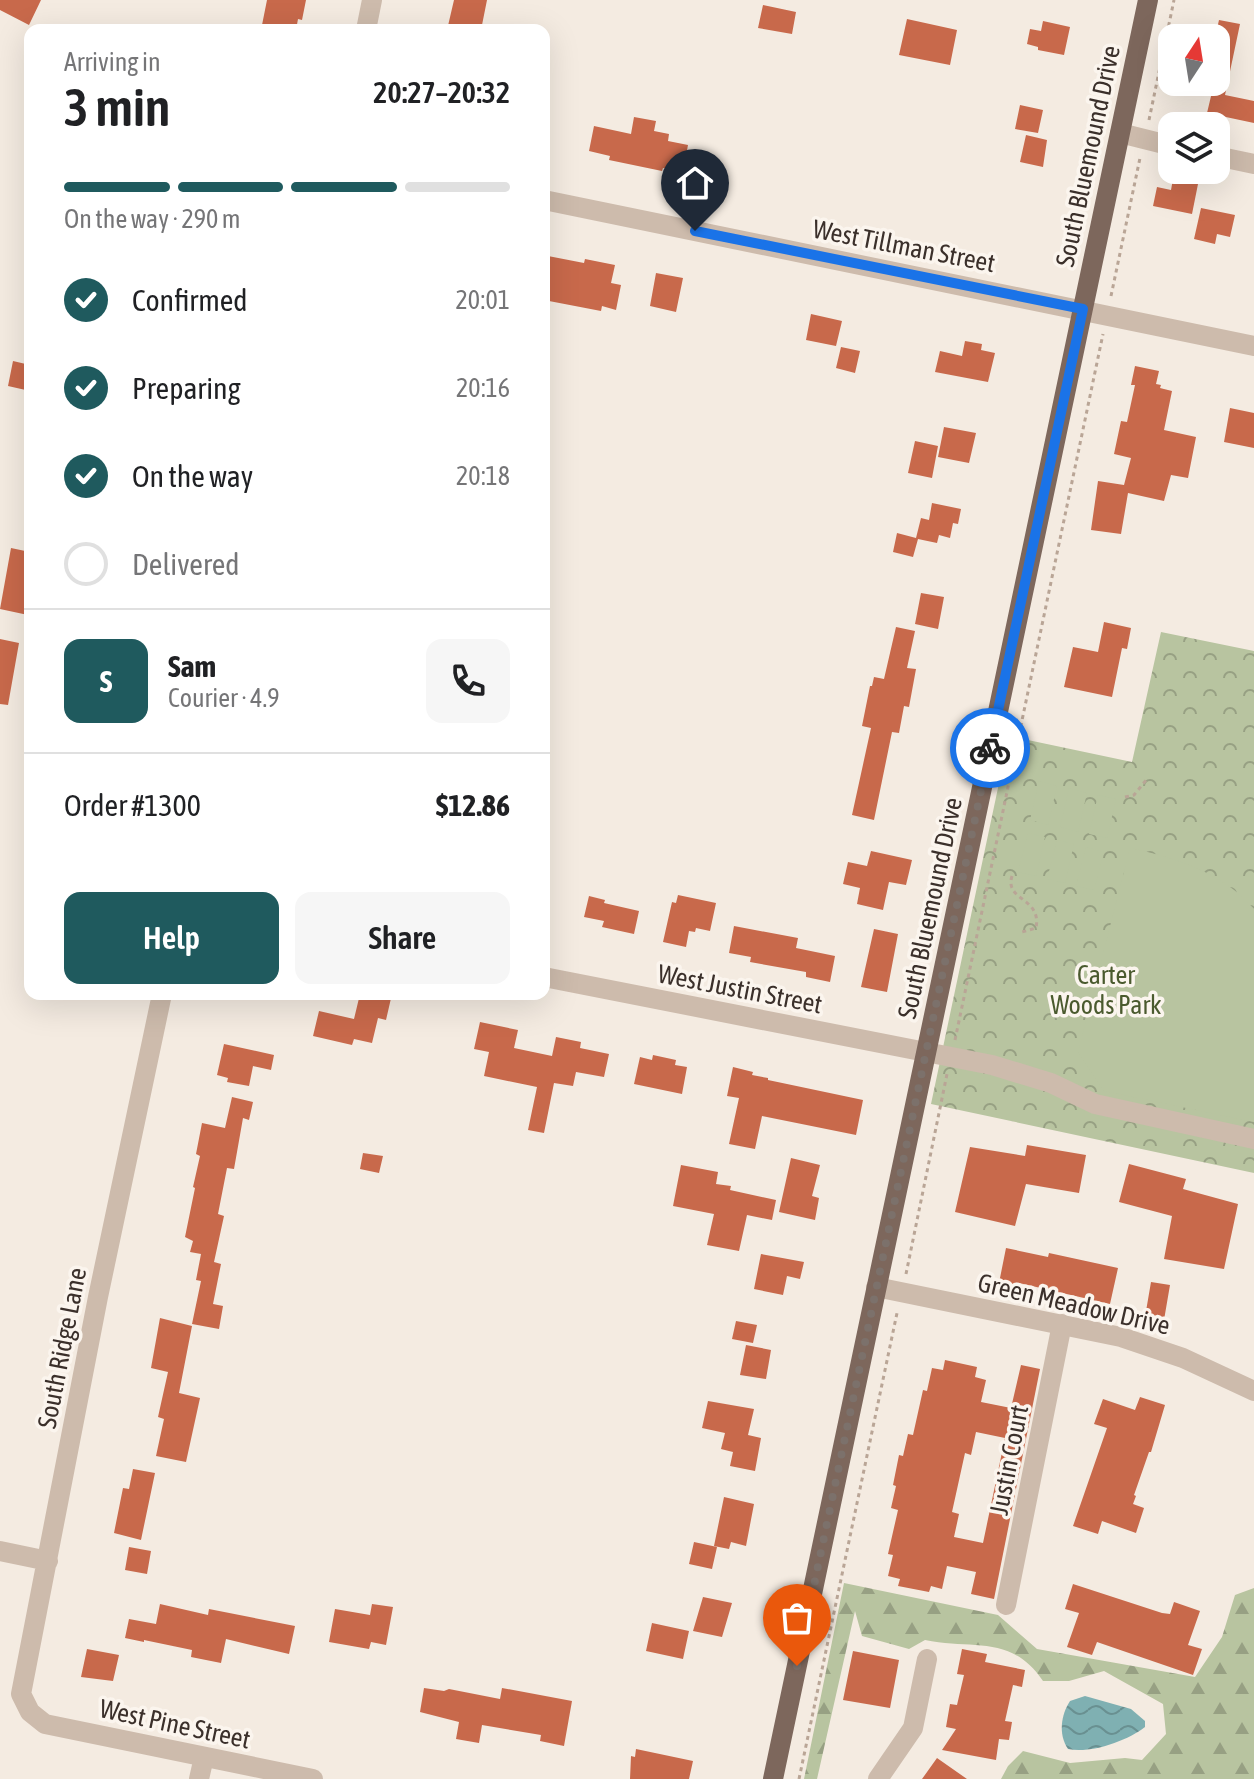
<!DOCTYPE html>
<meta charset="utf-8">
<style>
:root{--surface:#fff;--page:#f6f6f6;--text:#202124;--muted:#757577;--line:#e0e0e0;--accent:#1f5a5e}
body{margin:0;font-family:"Asap Condensed",sans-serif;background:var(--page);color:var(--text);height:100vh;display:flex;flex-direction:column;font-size:30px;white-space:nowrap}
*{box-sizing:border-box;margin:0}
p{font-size:26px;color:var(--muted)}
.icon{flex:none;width:44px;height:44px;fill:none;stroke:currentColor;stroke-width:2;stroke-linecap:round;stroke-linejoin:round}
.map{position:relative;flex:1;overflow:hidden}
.drawer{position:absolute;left:24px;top:24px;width:526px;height:976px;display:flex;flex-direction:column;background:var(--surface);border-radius:16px;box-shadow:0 8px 32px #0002}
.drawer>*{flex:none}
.needle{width:52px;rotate:12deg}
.controls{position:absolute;left:1158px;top:24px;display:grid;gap:16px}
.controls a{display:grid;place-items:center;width:72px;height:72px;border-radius:16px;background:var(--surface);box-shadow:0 8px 32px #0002;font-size:40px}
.pin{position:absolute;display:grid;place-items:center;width:68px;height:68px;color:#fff;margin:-82px -34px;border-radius:50% 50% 50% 0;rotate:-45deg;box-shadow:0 0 8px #0007}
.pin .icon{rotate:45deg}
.courier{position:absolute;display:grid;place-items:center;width:80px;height:80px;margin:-40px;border:6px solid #1a73e8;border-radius:50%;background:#fff;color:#222;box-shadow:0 2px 10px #0007}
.head em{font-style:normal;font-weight:600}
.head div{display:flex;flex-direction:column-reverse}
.head{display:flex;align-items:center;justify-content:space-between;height:136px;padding:0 40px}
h1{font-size:52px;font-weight:600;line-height:60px}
.bar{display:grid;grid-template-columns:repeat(4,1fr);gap:12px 8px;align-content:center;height:96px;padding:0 40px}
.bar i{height:10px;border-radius:6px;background:var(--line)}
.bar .active{background:var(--accent)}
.bar p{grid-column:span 4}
.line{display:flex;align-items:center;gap:20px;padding:0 40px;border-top:2px solid var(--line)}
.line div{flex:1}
.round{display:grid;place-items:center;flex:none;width:84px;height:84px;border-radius:16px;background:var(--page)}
ol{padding:0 40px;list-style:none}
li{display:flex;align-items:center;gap:24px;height:88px}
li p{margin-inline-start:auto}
li .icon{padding:8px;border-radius:50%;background:var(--accent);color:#fff;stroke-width:4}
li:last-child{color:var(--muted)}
li i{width:44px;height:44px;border:4px solid var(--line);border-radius:50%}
.button{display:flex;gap:16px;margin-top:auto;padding:16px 40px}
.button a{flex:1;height:92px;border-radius:16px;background:var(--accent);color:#fff;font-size:32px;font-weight:600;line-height:92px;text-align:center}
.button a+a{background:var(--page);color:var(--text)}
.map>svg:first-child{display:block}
.forest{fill:url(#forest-firs)}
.park{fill:url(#park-crowns)}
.pitch{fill:#b8c4a0}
.water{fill:url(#water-waves)}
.building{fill:#c8694b;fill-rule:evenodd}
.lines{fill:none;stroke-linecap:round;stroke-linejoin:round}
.path{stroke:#b9a596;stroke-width:3;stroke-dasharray:4 4;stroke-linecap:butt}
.minor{stroke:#cdbbac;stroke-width:20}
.major{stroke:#7d675c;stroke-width:20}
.done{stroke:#7c716b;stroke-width:8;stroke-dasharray:0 14.4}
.route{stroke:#1a73e8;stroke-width:10}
.labels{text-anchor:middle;stroke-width:7;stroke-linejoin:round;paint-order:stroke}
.street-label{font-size:26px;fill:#3b302b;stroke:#fbf5ee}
.park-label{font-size:26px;fill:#4a5a2e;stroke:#fbf5ee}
</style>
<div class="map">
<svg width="1254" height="1779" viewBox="0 0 1254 1779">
<defs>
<pattern id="forest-firs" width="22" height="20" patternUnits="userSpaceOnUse" patternTransform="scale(2)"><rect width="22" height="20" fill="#b8c4a0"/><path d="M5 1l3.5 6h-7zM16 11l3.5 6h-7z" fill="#97a083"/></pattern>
<pattern id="park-crowns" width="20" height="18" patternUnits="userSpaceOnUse" patternTransform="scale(2)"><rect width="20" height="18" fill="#b8c4a0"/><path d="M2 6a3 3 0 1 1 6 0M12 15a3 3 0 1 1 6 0" fill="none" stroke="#97a083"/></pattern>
<pattern id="water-waves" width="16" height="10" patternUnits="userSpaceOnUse" patternTransform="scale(2)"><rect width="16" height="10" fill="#7fb0b2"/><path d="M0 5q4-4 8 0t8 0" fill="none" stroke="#699091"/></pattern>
</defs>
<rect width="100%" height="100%" fill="#f4ebe1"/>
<path class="forest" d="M844,1583L998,1615L1037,1649L1195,1677L1222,1637L1235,1595L1254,1588V1779H1001L1008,1766L1023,1751L1070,1763L1125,1758L1142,1760L1166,1734L1163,1704L1104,1671L1069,1681H1043C1011,1634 974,1650 925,1640L909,1649L862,1636L855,1611L817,1779H804Z"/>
<path class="park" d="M1161,632L1254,651V1173L931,1104L1009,736L1132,762Z"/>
<path class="pitch" d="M1039,781L1057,786L1048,825L1030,820Z
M1069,788L1087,793L1078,832L1060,827Z
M1098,795L1116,799L1107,838L1089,834Z
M1028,833L1045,837L1036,876L1018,872Z
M1057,840L1074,844L1065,883L1047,879Z
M1086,847L1104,852L1094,890L1076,886Z
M1130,848C1174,857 1224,873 1254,909V1122L1104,1091L1078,1052Z"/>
<path class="water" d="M1085,1696L1131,1709L1145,1721V1727C1127,1741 1090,1754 1068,1749C1058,1734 1061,1715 1070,1701Z"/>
<path class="building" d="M0,0H41L29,25L0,10Z
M267,0H306L302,20L298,19L296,30H261Z
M454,0H487L481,30H447Z
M763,5L796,12L792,34L758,28Z
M907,19L957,30L950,65L899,55Z
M1219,20L1240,24L1225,95L1254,101V123L1207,113L1212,92L1216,93V33Z
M1043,21L1070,27L1064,55L1038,50V47L1027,44L1030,29L1041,31Z
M1020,105L1043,110L1038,133L1015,129Z
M634,117L656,121L654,131L669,134L668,141L688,145L683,172L663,168L662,171L609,160L610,156L589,151L594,126L631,134Z
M1026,135L1047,140L1043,167L1020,162Z
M1173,179L1198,184L1192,214L1153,206L1157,187L1171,190Z
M1201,208L1235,215L1230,237L1217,234L1215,244L1194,239Z
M548,256L584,263L585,259L615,265L611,283L621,285L616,310L602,306L601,311L549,301L550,297L544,296V275Z
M656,273L683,278L676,312L650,306Z
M811,314L842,321L836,346L806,340Z
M965,341L982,344L981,350L995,353L988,382L935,372L940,351L962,356Z
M841,347L860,351L855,373L836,368Z
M13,361L30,365V391L8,386Z
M1135,366L1159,371L1156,384L1161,385L1160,388L1172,391L1164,430L1196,437L1188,478L1171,475L1164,501L1128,493L1121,534L1091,530L1098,481L1124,485L1131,458L1114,454L1121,421L1127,422L1135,385H1131Z
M1230,408L1254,413V448L1224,442Z
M944,427L976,433L969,463L938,457Z
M915,441L938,446L932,478L908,473Z
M932,503L961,509L958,524L953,523L950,538L939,535L937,543L918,539L913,557L893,552L897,533L916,538L921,518L929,520Z
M11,548L30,552L28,615L0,609Z
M921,593L944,597L938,629L915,624Z
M1104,622L1131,628L1127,649L1122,648L1112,697L1064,687L1073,647L1098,652Z
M896,627L915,631L907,668L916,669L909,707L904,706L899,733L892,732L874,820L852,815L871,728L862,726L870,686H872L874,677L884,679Z
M0,639L19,643L8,705L0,704Z
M871,851L912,860L906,885L889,882L883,910L857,904L860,888L843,884L848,862L867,866Z
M678,895L716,903L710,931L696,928L695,932L689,931L686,947L663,942L672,902L676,903Z
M589,896L605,900L604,903L639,911L634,934L602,927L604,921L584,917Z
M734,926L798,938L796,948L835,956L830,982L806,977V972L750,962L751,957L729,953Z
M874,929L898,934L887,992L861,987Z
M360,994H392L386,1020L378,1018L372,1043L354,1039L352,1045L313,1036L319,1011L354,1019Z
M480,1022L518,1030L514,1048L552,1056L556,1037L581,1042L580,1048L609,1054L604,1077L576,1072L573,1086L554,1083L544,1133L528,1130L537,1087L484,1076L489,1052L474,1049Z
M224,1044L274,1055L271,1070L253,1066L249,1086L227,1082L228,1078L217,1075Z
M653,1055L676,1060L675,1065L687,1067L682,1094L634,1084L640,1057L652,1060Z
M733,1067L753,1072L752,1075L768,1078V1080L863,1100L856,1135L762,1116L755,1149L729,1144L739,1098L727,1096Z
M232,1097L253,1102L249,1120L243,1118L234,1169L227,1168L218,1214L224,1216L214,1262L221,1264L213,1304L223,1306L219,1329L192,1324L201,1281L196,1280L201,1254L190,1252L193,1241L185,1237L195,1188L193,1187L200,1156L196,1154L202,1123L225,1128Z
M1027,1145L1086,1155L1079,1193L1026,1184L1015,1226L955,1212L970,1147L1025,1156Z
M363,1153L383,1156L379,1173L360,1169Z
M791,1158L820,1165L812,1196L819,1198L815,1220L779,1212Z
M1129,1164L1186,1179L1183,1189L1238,1204L1224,1269L1164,1259L1172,1216L1119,1202Z
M681,1165L718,1172L716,1184L731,1186L730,1190L776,1200L772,1220L747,1215L739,1251L707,1245L714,1214L673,1206Z
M1006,1248L1048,1257L1049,1253L1118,1268L1110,1304L1019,1283L1018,1287L999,1283Z
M761,1254L804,1262L800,1279L787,1276L783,1295L754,1289Z
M1151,1282L1170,1285L1164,1320L1145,1317Z
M160,1318L192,1326L179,1393L200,1398L186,1462L156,1456L164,1419L158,1417L168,1372L151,1368Z
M736,1321L757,1325L753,1343L732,1339Z
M746,1345L771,1350L766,1379L740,1375Z
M945,1360L977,1367L975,1377L986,1380L981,1402L1011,1408L1021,1365L1040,1369L994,1599L971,1594L976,1572L947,1566L942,1589L931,1586L929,1592L898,1586L900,1579L888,1576L893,1555L888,1554L898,1510L891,1508L896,1486L893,1485L899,1455L903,1456L908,1434L913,1435L923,1390L927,1391L932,1368L943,1370ZM976,1432L1005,1438L983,1543L954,1537L959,1514L952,1512L965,1453L971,1455Z
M1140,1397L1165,1405L1151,1452H1149L1134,1495L1136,1496L1133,1504L1144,1508L1136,1533L1102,1521L1098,1534L1073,1526L1107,1428L1094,1424L1103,1399L1135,1410Z
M708,1401L754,1409L748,1435L761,1438L755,1471L730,1466L733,1452L721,1449L725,1433L702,1428Z
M133,1469L155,1473L141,1540L114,1533L123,1488L129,1489Z
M724,1497L754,1504L746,1546L731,1542L729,1549L714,1546Z
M694,1542L717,1547L712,1569L689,1564Z
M129,1547L151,1551L147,1574L125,1570Z
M1073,1584L1162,1613L1170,1614L1174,1602L1200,1611L1188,1645L1202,1649L1193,1675L1097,1642L1092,1655L1067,1647L1079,1613L1065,1609Z
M703,1597L732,1603L722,1637L693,1631Z
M160,1604L208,1615L209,1609L295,1626L289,1654L226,1639L221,1663L191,1657L192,1650L144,1640V1642L125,1638L129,1619L156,1624Z
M372,1604L393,1607L386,1645L371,1642L369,1649L329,1642L335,1609L370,1615Z
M652,1623L689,1631L683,1659L646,1651Z
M87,1649L119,1655L113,1681L81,1677Z
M962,1649L987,1654L985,1662L1025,1670L1022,1687L1013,1685L1005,1721L1012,1722L1009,1740L999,1739L996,1760L942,1750L956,1729L946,1727L950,1704L957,1705L964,1675L957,1674Z
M853,1651L899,1660L890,1708L843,1700Z
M424,1688L444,1691L449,1689L500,1699L502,1688L572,1701L564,1746L540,1741L541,1735L482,1725L479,1743L456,1739L459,1722L420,1712Z
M636,1749L693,1761L689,1779H630L631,1756L635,1757Z
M937,1758L967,1779H922Z"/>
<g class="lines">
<path class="path" d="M1149,120L1174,0
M1111,296L1140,158
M1125,797L1134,795L1147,779
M1012,876C1004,901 1042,897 1036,928L1022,932
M955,1040L1103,334
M906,1274L947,1074
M799,1779L897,1313"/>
<path class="minor" d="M366,30L372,0
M1120,133L1172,146
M1216,156L1254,164
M544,200L1254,346
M544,977L992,1065L1051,1083L1095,1104L1254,1139
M162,994L98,1297L21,1694L30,1712L45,1724L313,1779
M876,1287L1121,1337L1183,1358L1254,1391
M0,1551L48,1561
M1006,1605L1062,1324
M199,1779L204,1757
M878,1779L913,1728L927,1659"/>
<path class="major" d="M773,1779L1148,0"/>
</g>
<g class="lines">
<path class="done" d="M797,1666L990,748"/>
<path class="route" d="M695,231L1083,309L990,748"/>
</g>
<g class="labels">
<g class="street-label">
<text transform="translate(1088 156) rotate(-78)" y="9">South Bluemound Drive</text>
<text transform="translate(904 246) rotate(11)" y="9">West Tillman Street</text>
<text transform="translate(930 908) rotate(-78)" y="9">South Bluemound Drive</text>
<text transform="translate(740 989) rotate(11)" y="9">West Justin Street</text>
<text transform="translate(1074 1304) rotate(13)" y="9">Green Meadow Drive</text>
<text transform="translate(62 1348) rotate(-79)" y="9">South Ridge Lane</text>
<text transform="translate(1009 1460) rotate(-79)" y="9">Justin Court</text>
<text transform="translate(175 1724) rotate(12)" y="9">West Pine Street</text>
</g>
<g class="park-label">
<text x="1106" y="984">Carter<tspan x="1106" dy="30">Woods Park</tspan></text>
</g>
</g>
</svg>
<div class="controls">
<a><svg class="needle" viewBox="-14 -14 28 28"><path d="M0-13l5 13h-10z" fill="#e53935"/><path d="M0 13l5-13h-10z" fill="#757577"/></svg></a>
<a><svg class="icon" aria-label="layers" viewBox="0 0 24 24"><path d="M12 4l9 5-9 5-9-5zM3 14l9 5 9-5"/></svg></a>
</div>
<div class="pin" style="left:797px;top:1666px;background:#ea580c"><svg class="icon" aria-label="bag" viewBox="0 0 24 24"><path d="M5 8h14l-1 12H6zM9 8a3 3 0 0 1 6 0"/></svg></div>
<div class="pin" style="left:695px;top:231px;background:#1f2937"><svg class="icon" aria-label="home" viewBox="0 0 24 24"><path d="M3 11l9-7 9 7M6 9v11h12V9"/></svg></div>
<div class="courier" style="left:990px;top:748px"><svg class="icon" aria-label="bike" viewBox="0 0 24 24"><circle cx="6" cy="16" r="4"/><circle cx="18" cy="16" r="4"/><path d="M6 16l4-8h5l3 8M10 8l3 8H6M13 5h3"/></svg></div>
<section class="drawer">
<div class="head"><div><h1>3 min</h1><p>Arriving in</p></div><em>20:27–20:32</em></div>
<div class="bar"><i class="active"></i><i class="active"></i><i class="active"></i><i></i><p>On the way · 290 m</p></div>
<ol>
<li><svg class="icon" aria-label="check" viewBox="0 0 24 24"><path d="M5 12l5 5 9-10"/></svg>Confirmed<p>20:01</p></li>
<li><svg class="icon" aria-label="check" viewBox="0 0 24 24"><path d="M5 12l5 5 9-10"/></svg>Preparing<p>20:16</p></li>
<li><svg class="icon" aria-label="check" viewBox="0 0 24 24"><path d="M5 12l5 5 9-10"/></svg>On the way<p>20:18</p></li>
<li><i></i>Delivered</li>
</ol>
<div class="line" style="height:144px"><b class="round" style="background:var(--accent);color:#fff">S</b><div><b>Sam</b><p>Courier · 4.9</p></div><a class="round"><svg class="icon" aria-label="phone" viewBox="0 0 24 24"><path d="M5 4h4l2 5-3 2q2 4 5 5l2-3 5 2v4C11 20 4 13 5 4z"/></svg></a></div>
<div class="line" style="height:104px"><div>Order #1300</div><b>$12.86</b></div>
<div class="button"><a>Help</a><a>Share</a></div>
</section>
</div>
